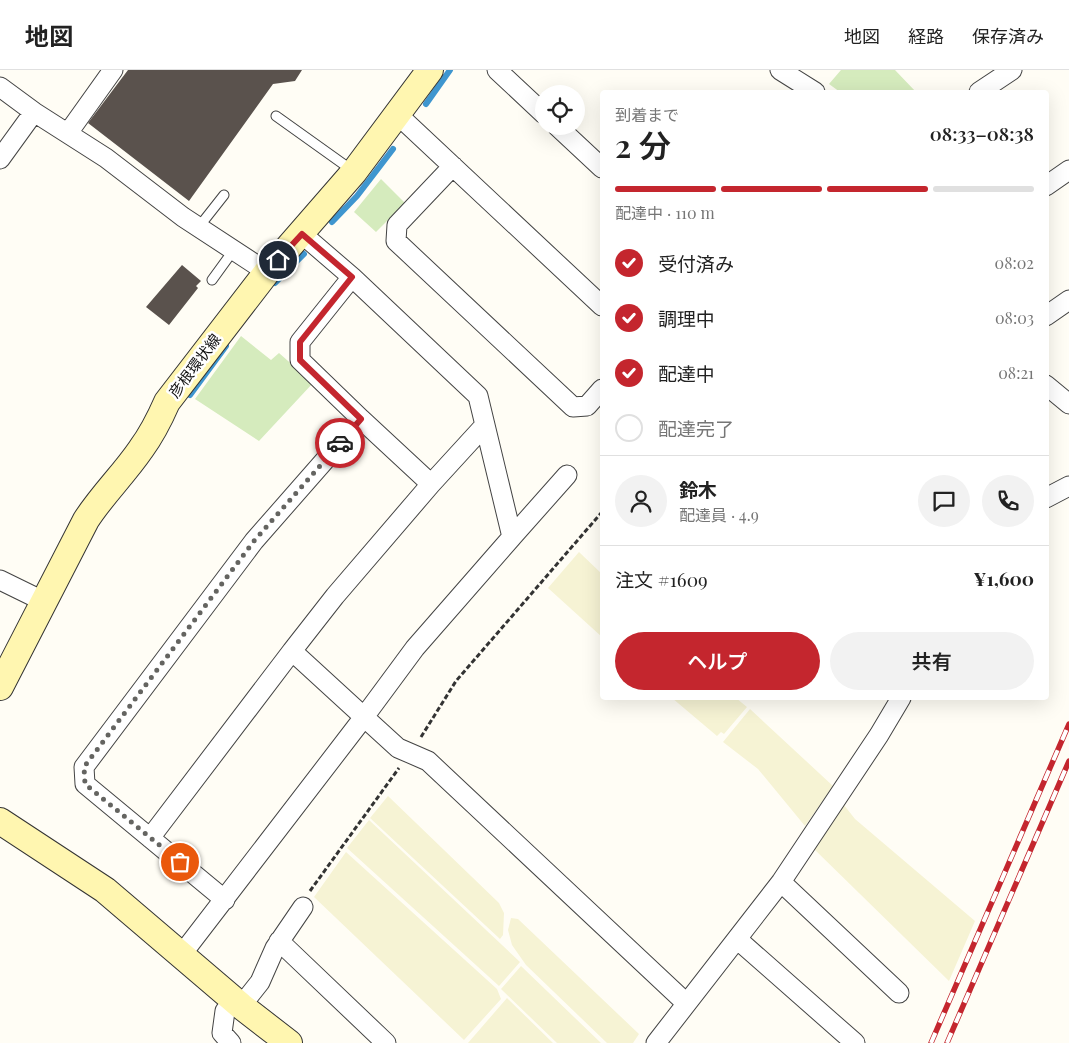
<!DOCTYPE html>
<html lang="ja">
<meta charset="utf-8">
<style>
:root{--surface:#fff;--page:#f2f2f2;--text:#222;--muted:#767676;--line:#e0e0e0;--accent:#c4262e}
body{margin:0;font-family:"Playfair Display","Noto Sans JP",serif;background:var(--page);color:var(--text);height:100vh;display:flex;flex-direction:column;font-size:19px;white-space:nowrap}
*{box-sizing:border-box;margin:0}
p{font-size:16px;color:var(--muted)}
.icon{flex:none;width:28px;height:28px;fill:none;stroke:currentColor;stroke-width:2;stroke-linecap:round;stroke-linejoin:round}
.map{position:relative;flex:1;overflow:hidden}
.side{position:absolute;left:600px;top:20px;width:449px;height:610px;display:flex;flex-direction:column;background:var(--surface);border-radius:5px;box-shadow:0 5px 20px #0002}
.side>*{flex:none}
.fabs{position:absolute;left:535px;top:15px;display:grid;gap:10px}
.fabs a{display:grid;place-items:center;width:50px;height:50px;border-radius:50%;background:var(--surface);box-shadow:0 5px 20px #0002;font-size:25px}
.pin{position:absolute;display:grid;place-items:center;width:42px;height:42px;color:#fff;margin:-21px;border:2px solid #fff;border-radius:50%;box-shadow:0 1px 5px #0007}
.courier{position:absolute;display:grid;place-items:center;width:50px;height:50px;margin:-25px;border:4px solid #c4262e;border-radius:50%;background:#fff;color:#222;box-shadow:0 1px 6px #0007}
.headline em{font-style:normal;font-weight:600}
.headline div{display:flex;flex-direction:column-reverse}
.headline{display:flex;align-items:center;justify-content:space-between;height:85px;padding:0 15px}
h1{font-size:32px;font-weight:600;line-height:38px}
.bar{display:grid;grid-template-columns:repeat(4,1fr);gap:8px 5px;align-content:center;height:60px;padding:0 15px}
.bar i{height:6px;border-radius:4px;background:var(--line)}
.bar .active{background:var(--accent)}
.bar p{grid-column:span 4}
.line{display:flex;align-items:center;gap:12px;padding:0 15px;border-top:1px solid var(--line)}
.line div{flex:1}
.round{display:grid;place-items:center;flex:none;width:52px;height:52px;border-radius:26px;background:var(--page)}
ol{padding:0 15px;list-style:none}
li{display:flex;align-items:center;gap:15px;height:55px}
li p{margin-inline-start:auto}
li .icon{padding:5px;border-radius:50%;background:var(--accent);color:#fff;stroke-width:4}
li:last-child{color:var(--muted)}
li i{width:28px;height:28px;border:2px solid var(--line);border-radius:50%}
.action{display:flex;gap:10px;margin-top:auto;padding:10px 15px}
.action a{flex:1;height:58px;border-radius:30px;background:var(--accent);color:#fff;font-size:20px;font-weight:600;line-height:58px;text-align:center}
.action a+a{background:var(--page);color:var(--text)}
header{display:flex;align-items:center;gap:30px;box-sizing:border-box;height:70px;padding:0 25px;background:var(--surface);border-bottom:1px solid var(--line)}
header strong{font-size:24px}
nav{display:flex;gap:28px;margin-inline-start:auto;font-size:18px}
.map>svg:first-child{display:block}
.farmland{fill:#f6f3d4}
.green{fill:#d5ebbd}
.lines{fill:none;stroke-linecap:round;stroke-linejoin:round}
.stream{stroke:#3f96cf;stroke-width:6}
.building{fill:#5a524d}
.lane-casing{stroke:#444;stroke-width:11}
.street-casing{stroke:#444;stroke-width:21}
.secondary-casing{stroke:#333;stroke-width:28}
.path{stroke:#333;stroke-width:3;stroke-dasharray:5 2.5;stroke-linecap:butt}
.lane{stroke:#fff;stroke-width:9}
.street{stroke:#fff;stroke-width:19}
.secondary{stroke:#fff6b0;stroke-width:26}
.rail-casing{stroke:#c4262e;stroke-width:5.5}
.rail{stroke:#fff;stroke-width:4;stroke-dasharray:11;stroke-linecap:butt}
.done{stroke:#646461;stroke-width:5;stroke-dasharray:0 9}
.route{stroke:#c4262e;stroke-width:6}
.labels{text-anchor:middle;stroke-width:5;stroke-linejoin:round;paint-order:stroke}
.street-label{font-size:15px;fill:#111;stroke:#fff}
</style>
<header>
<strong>地図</strong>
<nav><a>地図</a><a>経路</a><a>保存済み</a></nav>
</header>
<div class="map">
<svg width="1069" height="973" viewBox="0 0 1069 973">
<rect width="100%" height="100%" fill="#fffdf5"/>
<path class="farmland" d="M579,482L602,504V567L548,518Z
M672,628H736L747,637L724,664L721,662L717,666Z
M750,639L833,716L805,756L758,699L723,672Z
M388,726L499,833L504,843L503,865L500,869L370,748Z
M844,735L855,749L975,851L949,911L814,779Z
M369,750L520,892L499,916L347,778Z
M346,782L497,919L501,929L464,970L314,827Z
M511,848L518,849L639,964L633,973H607L526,895L512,875L508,860Z
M521,896L601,973H557L501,919Z
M507,928L553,973H468Z"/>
<path class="green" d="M841,0H895L916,22H840L829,14Z
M381,109L405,133L376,162L354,142Z
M241,266L271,290L279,283L313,313L259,371L195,329Z"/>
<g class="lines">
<path class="stream" d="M426,34L450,0
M332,152L357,126L393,79
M275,213L304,184
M190,325L226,276"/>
</g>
<path class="building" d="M128,0H302L295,11L273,14L189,131L88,53Z
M182,195L201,211L196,216L198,218L169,255L146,237Z"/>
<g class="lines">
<defs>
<path id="lane" d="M276,46L353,101
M198,158L224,125
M212,210L233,181"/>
<path id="street" d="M497,0L544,44
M780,0L815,22
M0,17L34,42L0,89
M979,22L1012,0
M34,42L106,88L183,147L267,202
M398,45L602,236
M557,56L602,98
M68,63L113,0
M453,96L397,155L396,171L573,337L587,336L602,319
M1046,116L1069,100
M352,207L300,272V290L361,349
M1046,246L1069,230
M1046,315L1069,334
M431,414L485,355
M1046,428L1069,416
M512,467L567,405
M0,510L45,532
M150,768L292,581L364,647L415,578L512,467L478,326L352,207L302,164
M781,812L899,923
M225,830L85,714L84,697L254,471L361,349L431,414L335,526L292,581
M737,869L855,973
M279,871L386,973
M182,884L364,647L398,678L428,691L686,933
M241,936L260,912L275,878L303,837
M231,973L222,963L225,941L234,930
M656,973L781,812L879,665L901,628"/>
<path id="secondary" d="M0,617L86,450C102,425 124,404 141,379C152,364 160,348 167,332L267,202L354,102L430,0
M0,751L105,820L241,936L289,973"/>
</defs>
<use href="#lane" class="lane-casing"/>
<use href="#street" class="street-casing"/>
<use href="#secondary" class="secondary-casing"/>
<path class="path" d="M421,667L456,611L602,442
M310,821L399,698"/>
<use href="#lane" class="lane"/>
<use href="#street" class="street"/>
<use href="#secondary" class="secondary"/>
<defs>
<path id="rail" d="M931,973L1069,654
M947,973L1069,691"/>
</defs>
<use href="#rail" class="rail-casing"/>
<use href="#rail" class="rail"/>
</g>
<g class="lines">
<path class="done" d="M180,792L85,714L84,697L254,471L340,373"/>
<path class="route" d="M278,190L302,164L352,207L300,272V290L361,349L340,373"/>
</g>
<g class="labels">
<g class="street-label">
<text transform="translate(195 296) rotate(-53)" y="5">彦根環状線</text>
</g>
</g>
</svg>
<div class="fabs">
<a><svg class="icon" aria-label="locate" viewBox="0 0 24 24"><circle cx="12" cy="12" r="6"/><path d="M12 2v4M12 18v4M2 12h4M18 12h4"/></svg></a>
</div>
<div class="pin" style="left:180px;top:792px;background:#ea580c"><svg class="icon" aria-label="bag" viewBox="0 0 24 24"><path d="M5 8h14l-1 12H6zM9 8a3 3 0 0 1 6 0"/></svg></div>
<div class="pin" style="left:278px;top:190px;background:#1f2937"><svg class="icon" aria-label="home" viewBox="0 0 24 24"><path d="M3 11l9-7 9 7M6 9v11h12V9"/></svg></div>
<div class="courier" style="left:340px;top:373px"><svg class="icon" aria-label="car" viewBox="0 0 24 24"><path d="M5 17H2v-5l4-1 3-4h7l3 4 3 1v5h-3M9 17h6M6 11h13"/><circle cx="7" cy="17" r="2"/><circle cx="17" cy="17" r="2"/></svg></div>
<section class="side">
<div class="headline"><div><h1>2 分</h1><p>到着まで</p></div><em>08:33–08:38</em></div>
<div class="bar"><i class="active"></i><i class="active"></i><i class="active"></i><i></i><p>配達中 · 110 m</p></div>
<ol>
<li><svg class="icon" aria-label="check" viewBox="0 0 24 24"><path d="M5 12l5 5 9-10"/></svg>受付済み<p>08:02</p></li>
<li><svg class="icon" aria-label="check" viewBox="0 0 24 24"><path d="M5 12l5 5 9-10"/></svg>調理中<p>08:03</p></li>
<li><svg class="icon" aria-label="check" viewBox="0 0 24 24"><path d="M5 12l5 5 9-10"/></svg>配達中<p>08:21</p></li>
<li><i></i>配達完了</li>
</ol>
<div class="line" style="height:90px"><a class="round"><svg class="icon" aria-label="person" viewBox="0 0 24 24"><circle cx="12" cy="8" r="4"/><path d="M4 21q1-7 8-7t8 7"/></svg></a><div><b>鈴木</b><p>配達員 · 4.9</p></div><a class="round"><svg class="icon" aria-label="chat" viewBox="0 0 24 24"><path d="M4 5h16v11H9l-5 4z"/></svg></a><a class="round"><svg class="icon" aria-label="phone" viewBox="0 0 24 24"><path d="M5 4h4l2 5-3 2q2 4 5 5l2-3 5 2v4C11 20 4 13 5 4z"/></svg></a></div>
<div class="line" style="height:65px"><div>注文 #1609</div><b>¥1,600</b></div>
<div class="action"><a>ヘルプ</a><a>共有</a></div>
</section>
</div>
